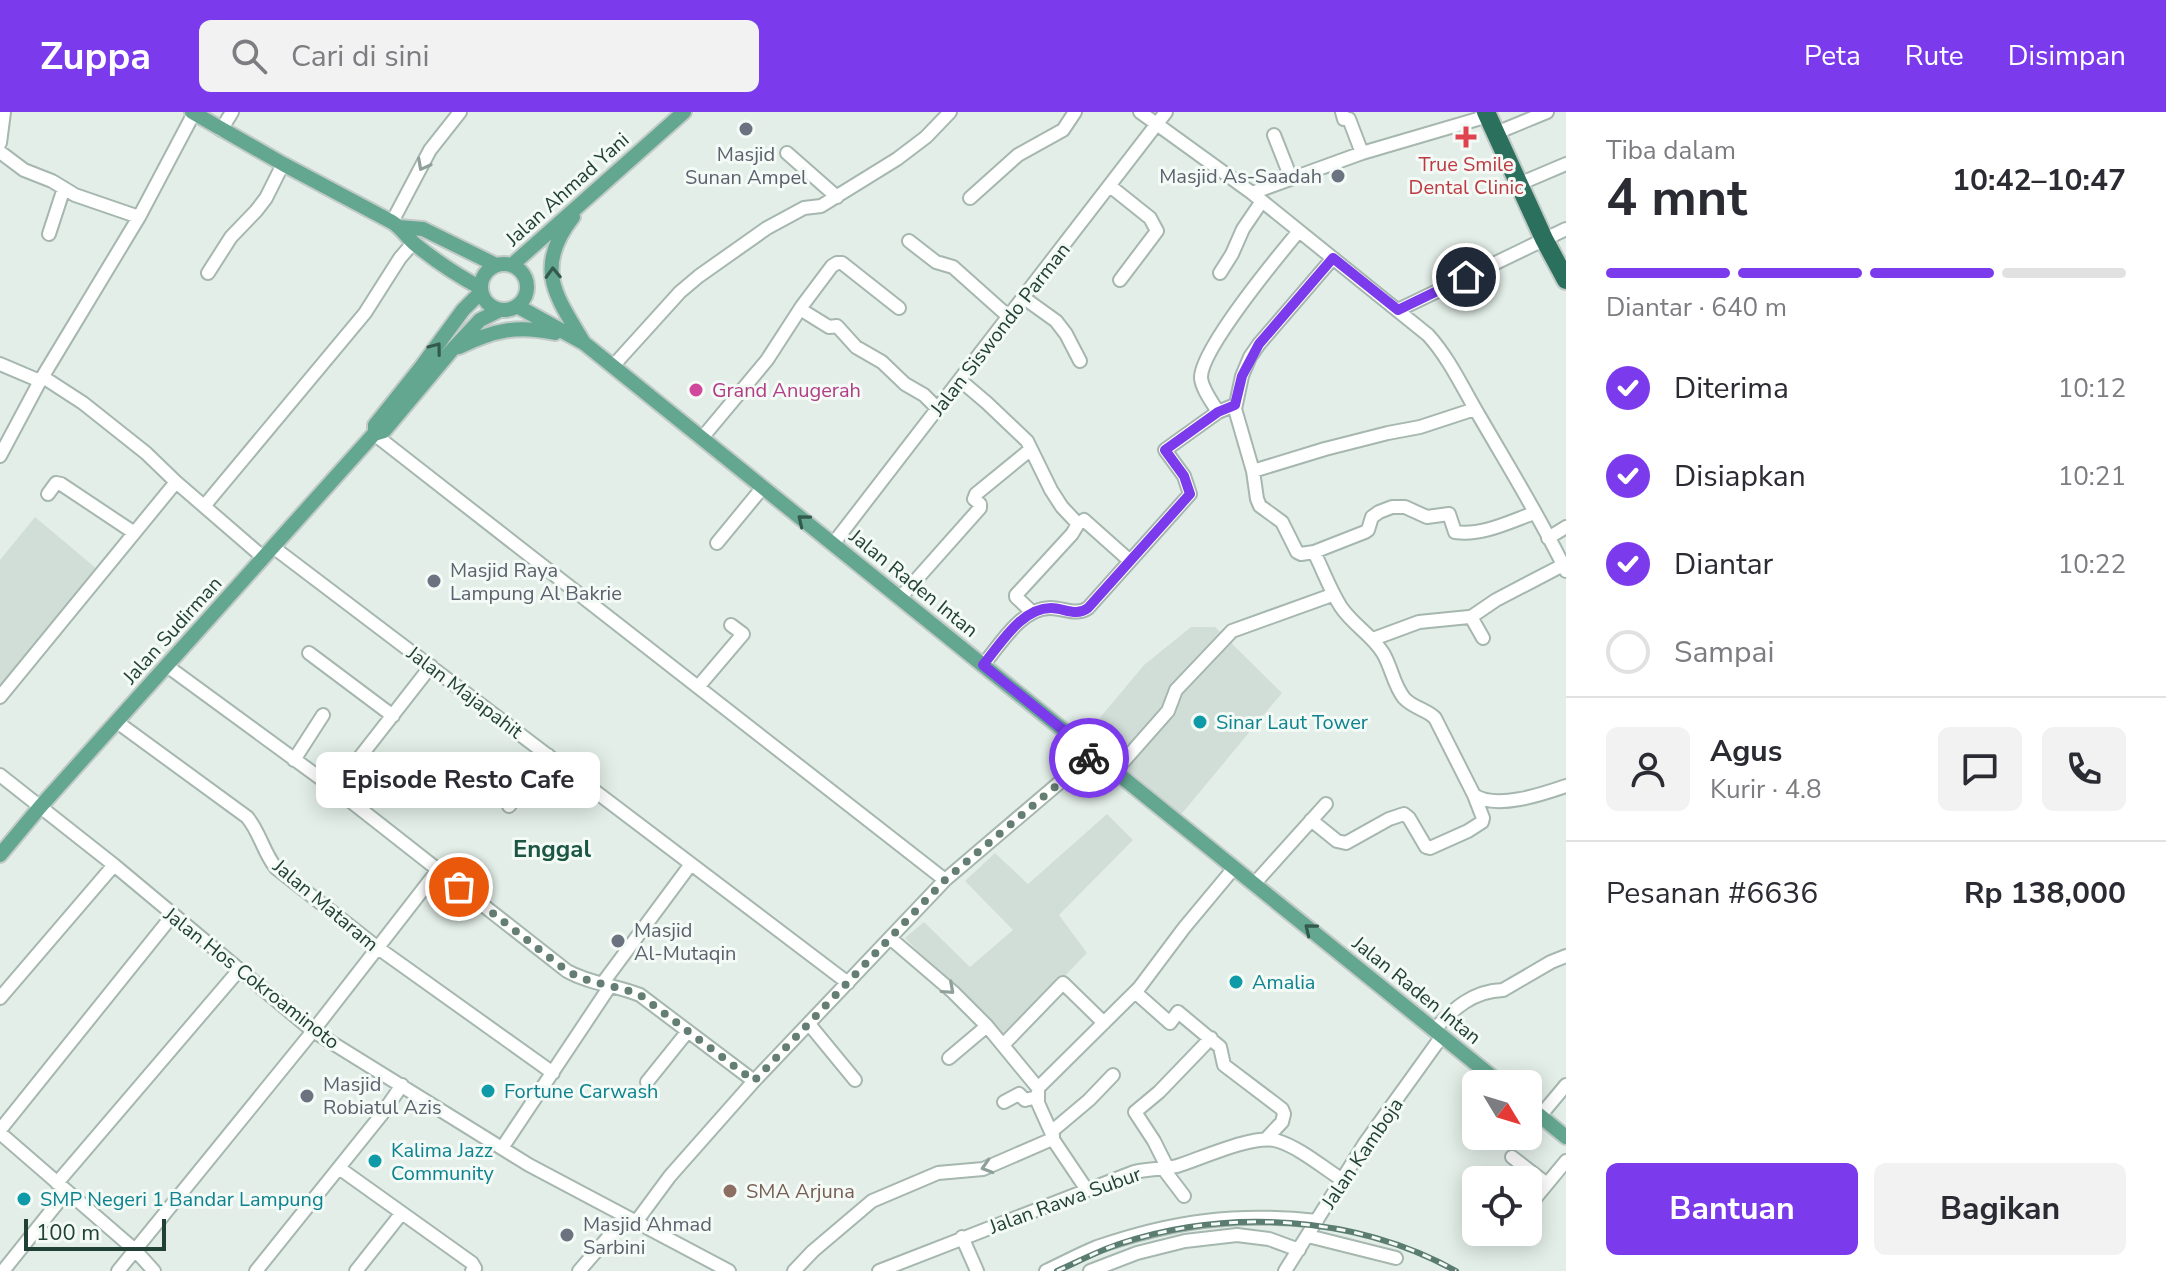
<!DOCTYPE html>
<html lang="id">
<meta charset="utf-8">
<style>
:root{--surface:#fff;--page:#f2f2f3;--text:#2b2b33;--muted:#7c7c81;--line:#e1e1e2;--accent:#7c3aed}
body{margin:0;font-family:"Nunito Sans",sans-serif;background:var(--page);color:var(--text);height:100vh;display:flex;flex-direction:column;font-size:30px;white-space:nowrap}
*{box-sizing:border-box;margin:0}
p{font-size:26px;color:var(--muted)}
.icon{flex:none;width:44px;height:44px;fill:none;stroke:currentColor;stroke-width:2;stroke-linecap:round;stroke-linejoin:round}
.map{position:relative;flex:1;overflow:hidden}
.panel{display:flex;flex-direction:column;background:var(--surface);width:600px}
.panel>*{flex:none}
.needle{width:52px;rotate:128deg}
.controls{position:absolute;left:1462px;top:958px;display:grid;gap:16px}
.controls a{display:grid;place-items:center;width:80px;height:80px;border-radius:12px;background:var(--surface);box-shadow:0 4px 20px #0003;font-size:40px}
.scale{position:absolute;left:24px;bottom:20px;width:142px;box-sizing:border-box;padding-left:8px;border:4px solid #214136;border-top:0;font-size:22px;line-height:28px;white-space:nowrap;color:#214136;-webkit-text-stroke:6px #f4faf6;paint-order:stroke}
.pin{position:absolute;display:grid;place-items:center;width:68px;height:68px;color:#fff;margin:-34px;border:4px solid #fff;border-radius:50%;box-shadow:0 2px 8px #0007}
.courier{position:absolute;display:grid;place-items:center;width:80px;height:80px;margin:-40px;border:6px solid #7c3aed;border-radius:50%;background:#fff;color:#222;box-shadow:0 2px 10px #0007}
.bubble{position:absolute;height:56px;border-radius:12px;background:var(--surface);box-shadow:0 4px 20px #0003;font-size:26px;font-weight:700;line-height:56px;text-align:center}
.headline em{font-style:normal;font-weight:700}
.headline div{display:flex;flex-direction:column-reverse}
.headline{display:flex;align-items:center;justify-content:space-between;height:136px;padding:0 40px}
h1{font-size:52px;font-weight:700;line-height:60px}
.bar{display:grid;grid-template-columns:repeat(4,1fr);gap:12px 8px;align-content:center;height:96px;padding:0 40px}
.bar i{height:10px;border-radius:6px;background:var(--line)}
.bar .selected{background:var(--accent)}
.bar p{grid-column:span 4}
.line{display:flex;align-items:center;gap:20px;padding:0 40px;border-top:2px solid var(--line)}
.line div{flex:1}
.round{display:grid;place-items:center;flex:none;width:84px;height:84px;border-radius:12px;background:var(--page)}
ol{padding:0 40px;list-style:none}
li{display:flex;align-items:center;gap:24px;height:88px}
li p{margin-inline-start:auto}
li .icon{padding:8px;border-radius:50%;background:var(--accent);color:#fff;stroke-width:4}
li:last-child{color:var(--muted)}
li i{width:44px;height:44px;border:4px solid var(--line);border-radius:50%}
.cta{display:flex;gap:16px;margin-top:auto;padding:16px 40px}
.cta a{flex:1;height:92px;border-radius:12px;background:var(--accent);color:#fff;font-size:32px;font-weight:700;line-height:92px;text-align:center}
.cta a+a{background:var(--page);color:var(--text)}
header{display:flex;align-items:center;gap:48px;box-sizing:border-box;height:112px;padding:0 40px;background:var(--accent);color:#fff}
header strong{font-size:38px}
nav{display:flex;gap:44px;margin-inline-start:auto;font-size:28px}
.search{width:560px;height:72px;background:var(--page);display:flex;align-items:center;gap:20px;box-sizing:border-box;padding:0 28px;border-radius:12px;color:var(--muted);font-size:30px}
main{display:flex;flex:1;min-height:0}
.map>svg:first-child{display:block}
.built{fill:#d1ded7}
.lines{fill:none;stroke-linecap:round;stroke-linejoin:round}
.minor-casing{stroke:#a5b7af;stroke-width:16}
.major-casing{stroke:#c1cac7;stroke-width:18}
.highway-casing{stroke:#c1cac7;stroke-width:22}
.minor{stroke:#fff;stroke-width:12}
.major{stroke:#64a791;stroke-width:14}
.highway{stroke:#2a705d;stroke-width:18}
.rail-casing{stroke:#5b7c71;stroke-width:6}
.rail{stroke:#f4faf6;stroke-width:3;stroke-dasharray:9;stroke-linecap:butt}
.oneway{stroke:#90a09a}
.oneway2{stroke:#325a4d}
.done{stroke:#657e74;stroke-width:8;stroke-dasharray:0 14.4}
.route{stroke:#7c3aed;stroke-width:10}
.worship-dot{fill:#6b7280;stroke:#f4faf6;stroke-width:3}
.health-dot{fill:#e0444e;stroke:#f4faf6;stroke-width:3}
.hotel-dot{fill:#d1479c;stroke:#f4faf6;stroke-width:3}
.culture-dot{fill:#0f9aa8;stroke:#f4faf6;stroke-width:3}
.education-dot{fill:#8d6e63;stroke:#f4faf6;stroke-width:3}
.labels{text-anchor:middle;stroke-width:6;stroke-linejoin:round;paint-order:stroke}
.worship-label{font-size:20px;fill:#5b616d;stroke:#f4faf6;text-anchor:start}
.health-label{font-size:20px;fill:#be3a42;stroke:#f4faf6}
.street-label{font-size:20px;fill:#214136;stroke:#f4faf6}
.hotel-label{font-size:20px;fill:#b23c85;stroke:#f4faf6;text-anchor:start}
.culture-label{font-size:20px;fill:#0d838f;stroke:#f4faf6;text-anchor:start}
.education-label{font-size:20px;fill:#785e54;stroke:#f4faf6;text-anchor:start}
.quarter-label{font-size:24px;font-weight:bold;fill:#1b5543;stroke:#f4faf6}
</style>
<header>
<strong>Zuppa</strong>
<div class="search"><svg class="icon" aria-label="search" viewBox="0 0 24 24"><circle cx="10" cy="10" r="6"/><path d="M15 15l6 6"/></svg>Cari di sini</div>
<nav><a>Peta</a><a>Rute</a><a>Disimpan</a></nav>
</header>
<main>
<div class="map">
<svg width="1566" height="1159" viewBox="0 0 1566 1159">
<rect width="100%" height="100%" fill="#e3eee8"/>
<path class="built" d="M35,405L97,457L0,576V448Z
M1191,515H1215L1282,581L1179,705L1083,626L1144,553Z
M1107,702L1133,728L1059,803L1087,841L1003,927L905,826L924,810L970,855L1013,818L965,769L995,741L1028,772Z"/>
<g class="lines">
<defs>
<path id="minor" d="M1140,0L1252,81L1428,223C1450,247 1464,279 1481,307C1510,357 1541,407 1566,459
M1342,0L1344,7H1349L1362,41
M221,18L232,0
M1496,21L1547,0
M1274,23L1291,66
M0,31L4,0
M0,40L24,58L52,69L75,83L139,105
M787,41L837,85
M1519,72L1566,52
M1110,74L1150,106L1157,119L1120,168
M1252,81L1362,41L1488,4
M970,86L1018,43L1063,18L1075,0
M392,110L430,38L460,0
M49,122L64,76
M909,129L936,150L953,155L1009,205
M1333,146L1259,232L1250,245L1242,264L1235,297L1253,359L1257,387L1260,394L1282,410L1297,440L1301,442L1314,440C1323,458 1330,478 1341,495C1353,513 1372,523 1383,541C1392,556 1393,572 1404,586C1413,596 1426,597 1435,606L1474,683C1496,698 1543,682 1566,674
M208,161L231,125L256,99L266,86L283,52
M1220,161L1232,142L1243,117L1262,89
M1024,186L1056,209L1066,222L1080,249
M800,197L829,215L837,214L856,235L882,250L905,272L924,283L938,297
M1398,198L1566,117
M0,252L40,269
M613,254L680,180L699,164L767,116L804,96L821,94L897,47L926,25L950,0
M43,265L83,291L146,341L176,370L264,446
M960,268L987,291L1027,329L1051,378L1062,395L1078,412L1084,408L1130,449
M1218,300C1212,290 1202,277 1201,266C1200,238 1279,143 1299,119
M374,322L945,768
M702,326L767,248L802,194L832,154L837,151H842L899,196
M0,344L40,269L139,105L194,1
M1253,359L1325,337L1388,321L1420,315L1475,297
M48,382L56,371L61,372L133,420
M205,393L365,201L400,146L413,131
M1548,426L1566,415
M717,431L763,375
M833,432L1166,0
M273,435L848,871
M1314,440L1365,420L1368,418L1372,405L1379,400L1392,395H1405L1427,405L1449,402L1455,420C1482,424 1509,410 1534,401
M900,486L980,396V392L974,387L976,382L1031,337
M1032,500L1016,485V483L1072,422L1078,412
M1471,505L1496,488L1563,453
M1373,527L1419,510L1469,505H1471L1483,526
M309,541L393,604
M983,553C1000,533 1021,496 1050,496C1064,496 1076,504 1088,496L1190,382L1184,364L1165,338L1218,300L1235,293
M167,554L335,677L567,859C590,872 616,873 640,883L754,969
M698,575L743,522L731,513
M0,585L176,370
M117,610L247,705C260,720 263,740 276,756L378,836L553,961
M294,648L323,603
M1116,658L1168,599L1176,578L1232,519L1332,483
M0,663L114,753L313,919L529,1053L729,1159
M335,677L431,554
M509,694L548,643
M1311,708L1337,729L1346,731L1389,707L1404,702L1409,706L1426,735L1430,736L1468,719L1482,710L1483,706L1474,683
M1254,772L1326,692
M890,826L953,880L987,914L1038,976
M602,872L691,752
M1135,880L1170,911L1178,900L1220,935L1224,953L1282,997L1284,1002L1282,1010L1266,1027
M0,886L114,753
M809,912L855,968
M1434,918C1454,896 1473,879 1503,878L1551,850L1566,844
M1003,933L1063,871L1104,911
M949,946L987,914
M647,970L688,919
M1038,976L1139,876L1184,816L1234,756
M1038,976V991L1051,1020
M1004,990L1019,982L1025,988L1037,985
M1540,1004L1566,973
M0,1018L172,804
M0,1021L135,1138L154,1159
M1052,1026L1087,1078
M502,1036L610,874
M1512,1045L1547,1072
M1162,1055L1184,1084
M1167,1055L1154,1029L1135,1000L1159,980L1211,926
M339,1056L472,1151L475,1156L472,1159
M57,1071L239,858
M1528,1095L1566,1049
M636,1110L670,1064L754,969L945,768L1093,642
M1308,1124L1396,1146
M962,1125L977,1159
M3,1159L67,1079
M118,1159L313,919L438,758
M256,1159L382,1002L402,973
M356,1159L401,1102
M579,1159L625,1106
M794,1159L813,1139L872,1089L938,1061L983,1057L1050,1028L1053,1024L1051,1020L1089,988L1113,963
M879,1159L1134,1060C1148,1057 1163,1057 1177,1054C1200,1047 1255,1021 1278,1029C1300,1036 1321,1054 1341,1067
M1046,1159C1063,1151 1080,1142 1097,1135C1172,1109 1238,1100 1317,1109
M1090,1159L1137,1141L1185,1129L1237,1123L1269,1127L1299,1138
M1285,1159L1365,1031L1442,924"/>
<path id="major" d="M192,0L283,52L392,110C402,116 407,126 416,133C436,149 458,164 481,176
M573,105C533,156 556,184 584,231
M399,115L423,117L496,153
M481 175a23 23 0 1 1 46 0a23 23 0 1 1-46 0Z
M512,153L684,0
M517,194L584,231L1093,642L1116,658L1122,665L1501,972
M459,235C494,218 516,213 555,221
M375,321V313L422,254L463,198L481,180
M0,743L40,695L374,322L384,319L451,239L480,208L500,198
M1528,994L1566,1025"/>
<path id="highway" d="M1486,0L1544,127L1566,168"/>
</defs>
<use href="#minor" class="minor-casing"/>
<use href="#major" class="major-casing"/>
<use href="#highway" class="highway-casing"/>
<use href="#minor" class="minor"/>
<use href="#major" class="major"/>
<use href="#highway" class="highway"/>
<defs>
<path id="rail" d="M1057,1159C1077,1150 1098,1139 1119,1132C1227,1096 1355,1103 1456,1159"/>
</defs>
<use href="#rail" class="rail-casing"/>
<use href="#rail" class="rail"/>
</g>
<defs><path id="oneway-chevron" d="M-2-3.5L2.5 0L-2 3.5" fill="none" stroke-width="1.6" stroke-linecap="round" stroke-linejoin="round" transform="scale(2)"/></defs>
<g class="oneway">
<use href="#oneway-chevron" transform="translate(423 53) rotate(118)"/>
<use href="#oneway-chevron" transform="translate(949 877) rotate(42)"/>
<use href="#oneway-chevron" transform="translate(987 1055) rotate(163)"/>
</g>
<g class="oneway2">
<use href="#oneway-chevron" transform="translate(553 161) rotate(-92)"/>
<use href="#oneway-chevron" transform="translate(436 236) rotate(-53)"/>
<use href="#oneway-chevron" transform="translate(803 408) rotate(-141)"/>
<use href="#oneway-chevron" transform="translate(1310 817) rotate(-141)"/>
</g>
<g class="lines">
<path class="done" d="M459,775L567,859C589,872 616,873 640,883L754,969L945,768L1089,646"/>
<path class="route" d="M1089,646L1093,642L983,553C1000,533 1021,496 1051,496C1064,496 1076,505 1088,496L1190,382L1184,364L1165,338L1218,300L1235,293L1242,264L1259,232L1333,146L1398,198L1466,165"/>
</g>
<g class="worship-dot">
<circle cx="746" cy="17" r="8"/>
<circle cx="1338" cy="64" r="8"/>
<circle cx="434" cy="469" r="8"/>
<circle cx="618" cy="829" r="8"/>
<circle cx="307" cy="984" r="8"/>
<circle cx="567" cy="1123" r="8"/>
</g>
<path class="health-dot" d="M1462 13h8v8h8v8h-8v8h-8v-8h-8v-8h8z"/>
<circle class="hotel-dot" cx="696" cy="278" r="8"/>
<g class="culture-dot">
<circle cx="1200" cy="610" r="8"/>
<circle cx="1236" cy="870" r="8"/>
<circle cx="488" cy="979" r="8"/>
<circle cx="375" cy="1049" r="8"/>
<circle cx="24" cy="1087" r="8"/>
</g>
<circle class="education-dot" cx="730" cy="1079" r="8"/>
<g class="labels">
<g class="worship-label">
<text x="746" y="49" text-anchor="middle">Masjid<tspan x="746" dy="23">Sunan Ampel</tspan></text>
<text x="1322" y="71" text-anchor="end">Masjid As-Saadah</text>
<text x="450" y="465">Masjid Raya<tspan x="450" dy="23">Lampung Al Bakrie</tspan></text>
<text x="634" y="825">Masjid<tspan x="634" dy="23">Al-Mutaqin</tspan></text>
<text x="323" y="979">Masjid<tspan x="323" dy="23">Robiatul Azis</tspan></text>
<text x="583" y="1119">Masjid Ahmad<tspan x="583" dy="23">Sarbini</tspan></text>
</g>
<g class="health-label">
<text x="1466" y="59">True Smile<tspan x="1466" dy="23">Dental Clinic</tspan></text>
</g>
<g class="street-label">
<text transform="translate(567 77) rotate(-42)" y="7">Jalan Ahmad Yani</text>
<text transform="translate(1000 217) rotate(-52)" y="7">Jalan Siswondo Parman</text>
<text transform="translate(914 471) rotate(39)" y="7">Jalan Raden Intan</text>
<text transform="translate(172 518) rotate(-48)" y="7">Jalan Sudirman</text>
<text transform="translate(465 580) rotate(37)" y="7">Jalan Majapahit</text>
<text transform="translate(326 793) rotate(40)" y="7">Jalan Mataram</text>
<text transform="translate(252 866) rotate(38)" y="7">Jalan Hos Cokroaminoto</text>
<text transform="translate(1417 878) rotate(39)" y="7">Jalan Raden Intan</text>
<text transform="translate(1362 1041) rotate(-56)" y="7">Jalan Kamboja</text>
<text transform="translate(1065 1088) rotate(-20)" y="7">Jalan Rawa Subur</text>
</g>
<g class="hotel-label">
<text x="712" y="285">Grand Anugerah</text>
</g>
<g class="culture-label">
<text x="1216" y="617">Sinar Laut Tower</text>
<text x="1252" y="877">Amalia</text>
<text x="504" y="986">Fortune Carwash</text>
<text x="391" y="1045">Kalima Jazz<tspan x="391" dy="23">Community</tspan></text>
<text x="40" y="1094">SMP Negeri 1 Bandar Lampung</text>
</g>
<g class="education-label">
<text x="746" y="1086">SMA Arjuna</text>
</g>
<g class="quarter-label">
<text x="552" y="745">Enggal</text>
</g>
</g>
</svg>
<div class="controls">
<a><svg class="needle" viewBox="-14 -14 28 28"><path d="M0-13l5 13h-10z" fill="#e53935"/><path d="M0 13l5-13h-10z" fill="#7c7c81"/></svg></a>
<a><svg class="icon" aria-label="locate" viewBox="0 0 24 24"><circle cx="12" cy="12" r="6"/><path d="M12 2v4M12 18v4M2 12h4M18 12h4"/></svg></a>
</div>
<div class="scale">100 m</div>
<div class="pin" style="left:459px;top:775px;background:#ea580c"><svg class="icon" aria-label="bag" viewBox="0 0 24 24"><path d="M5 8h14l-1 12H6zM9 8a3 3 0 0 1 6 0"/></svg></div>
<div class="pin" style="left:1466px;top:165px;background:#1f2937"><svg class="icon" aria-label="home" viewBox="0 0 24 24"><path d="M3 11l9-7 9 7M6 9v11h12V9"/></svg></div>
<div class="courier" style="left:1089px;top:646px"><svg class="icon" aria-label="bike" viewBox="0 0 24 24"><circle cx="6" cy="16" r="4"/><circle cx="18" cy="16" r="4"/><path d="M6 16l4-8h5l3 8M10 8l3 8H6M13 5h3"/></svg></div>
<div class="bubble" style="left:316px;top:640px;width:284px">Episode Resto Cafe</div>
</div>
<section class="panel">
<div class="headline"><div><h1>4 mnt</h1><p>Tiba dalam</p></div><em>10:42–10:47</em></div>
<div class="bar"><i class="selected"></i><i class="selected"></i><i class="selected"></i><i></i><p>Diantar · 640 m</p></div>
<ol>
<li><svg class="icon" aria-label="check" viewBox="0 0 24 24"><path d="M5 12l5 5 9-10"/></svg>Diterima<p>10:12</p></li>
<li><svg class="icon" aria-label="check" viewBox="0 0 24 24"><path d="M5 12l5 5 9-10"/></svg>Disiapkan<p>10:21</p></li>
<li><svg class="icon" aria-label="check" viewBox="0 0 24 24"><path d="M5 12l5 5 9-10"/></svg>Diantar<p>10:22</p></li>
<li><i></i>Sampai</li>
</ol>
<div class="line" style="height:144px"><a class="round"><svg class="icon" aria-label="person" viewBox="0 0 24 24"><circle cx="12" cy="8" r="4"/><path d="M4 21q1-7 8-7t8 7"/></svg></a><div><b>Agus</b><p>Kurir · 4.8</p></div><a class="round"><svg class="icon" aria-label="chat" viewBox="0 0 24 24"><path d="M4 5h16v11H9l-5 4z"/></svg></a><a class="round"><svg class="icon" aria-label="phone" viewBox="0 0 24 24"><path d="M5 4h4l2 5-3 2q2 4 5 5l2-3 5 2v4C11 20 4 13 5 4z"/></svg></a></div>
<div class="line" style="height:104px"><div>Pesanan #6636</div><b>Rp 138,000</b></div>
<div class="cta"><a>Bantuan</a><a>Bagikan</a></div>
</section>
</main>
